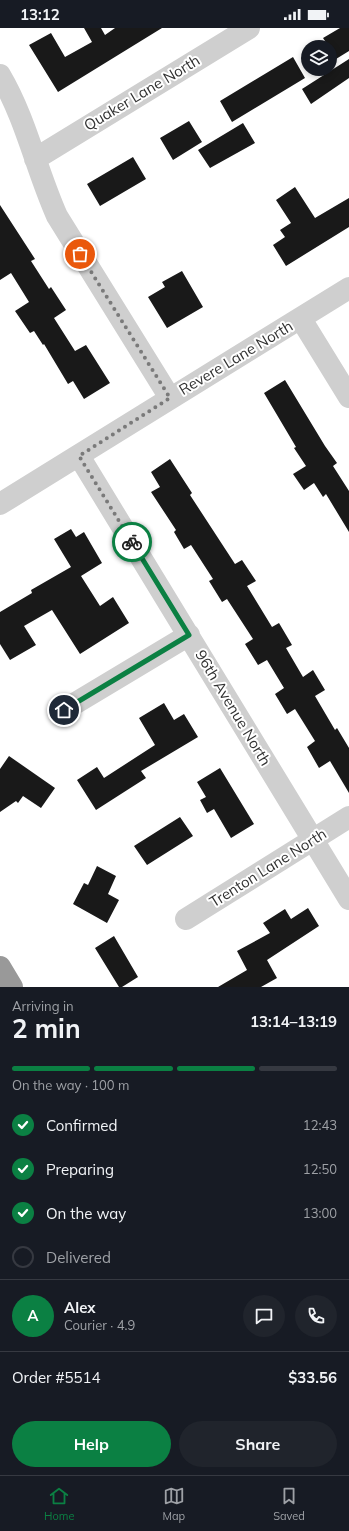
<!DOCTYPE html>
<meta charset="utf-8">
<style>
:root{--surface:#171b24;--page:#20242c;--text:#f1f3f6;--muted:#9ea1a6;--line:#363941;--accent:#0b8043}
body{margin:0;font-family:Mulish,sans-serif;background:var(--page);color:var(--text);height:100vh;display:flex;flex-direction:column;font-size:15px;white-space:nowrap}
*{box-sizing:border-box;margin:0}
p{font-size:13px;color:var(--muted)}
.icon{flex:none;width:22px;height:22px;fill:none;stroke:currentColor;stroke-width:2;stroke-linecap:round;stroke-linejoin:round}
.map{position:relative;height:959px;overflow:hidden}
.sheet{display:flex;flex-direction:column;background:var(--surface);flex:1}
.sheet>*{flex:none}
.controls{position:absolute;left:301px;top:12px;display:grid;gap:8px}
.controls a{display:grid;place-items:center;width:36px;height:36px;border-radius:50%;background:var(--surface);box-shadow:0 2px 6px #0003;font-size:20px}
.pin{position:absolute;display:grid;place-items:center;width:34px;height:34px;color:#fff;margin:-17px;border:2px solid #fff;border-radius:50%;box-shadow:0 1px 4px #0007}
.courier{position:absolute;display:grid;place-items:center;width:40px;height:40px;margin:-20px;border:3px solid #0b8043;border-radius:50%;background:#fff;color:#222;box-shadow:0 1px 5px #0007}
.summary em{font-style:normal;font-weight:700}
.summary div{display:flex;flex-direction:column-reverse}
.summary{display:flex;align-items:center;justify-content:space-between;height:68px;padding:0 12px}
h1{font-size:26px;font-weight:700;line-height:30px}
.bar{display:grid;grid-template-columns:repeat(4,1fr);gap:6px 4px;align-content:center;height:48px;padding:0 12px}
.bar i{height:5px;border-radius:3px;background:var(--line)}
.bar .current{background:var(--accent)}
.bar p{grid-column:span 4}
.line{display:flex;align-items:center;gap:10px;padding:0 12px;border-top:1px solid var(--line)}
.line div{flex:1}
.round{display:grid;place-items:center;flex:none;width:42px;height:42px;border-radius:21px;background:var(--page)}
ol{padding:0 12px;list-style:none}
li{display:flex;align-items:center;gap:12px;height:44px}
li p{margin-inline-start:auto}
li .icon{padding:4px;border-radius:50%;background:var(--accent);color:#fff;stroke-width:4}
li:last-child{color:var(--muted)}
li i{width:22px;height:22px;border:2px solid var(--line);border-radius:50%}
.button{display:flex;gap:8px;margin-top:auto;padding:8px 12px}
.button a{flex:1;height:46px;border-radius:24px;background:var(--accent);color:#fff;font-size:16px;font-weight:700;line-height:46px;text-align:center}
.button a+a{background:var(--page);color:var(--text)}
.status{display:flex;justify-content:space-between;align-items:center;height:28px;padding:0 20px;background:var(--surface);direction:ltr}
.status svg{height:11px;fill:currentColor}
.dock{display:flex;justify-content:space-around;align-items:center;height:56px;border-top:1px solid var(--line);background:var(--surface);font-size:11px;color:var(--muted)}
.dock a{display:grid;justify-items:center;gap:2px}
.dock .current{color:var(--accent)}
.map>svg:first-child{display:block}
.building{fill:#191919}
.lines{fill:none;stroke-linecap:round;stroke-linejoin:round}
.minor{stroke:#cfcfcf;stroke-width:22}
.highway{stroke:#999;stroke-width:22}
.done{stroke:#7a7a7a;stroke-width:4;stroke-dasharray:0 7.2}
.route{stroke:#0b8043;stroke-width:5}
.labels{text-anchor:middle;stroke-width:4;stroke-linejoin:round;paint-order:stroke}
.street-label{font-size:15px;fill:#323232;stroke:#fff}
</style>
<div class="status"><b>13:12</b><svg viewBox="0 0 49 12"><path d="M0 12V9h3v3zM5 12V6h3v6zM10 12V3h3v9zM15 12V0h3v12zM26 1h20v11H26zM47 4h2v5h-2z"/></svg></div>
<div class="map">
<svg width="349" height="959" viewBox="0 0 349 959">
<rect width="100%" height="100%" fill="#fff"/>
<path class="building" d="M84,0H101L105,7L115,0H162L58,64L29,17L51,5L65,29L92,14Z
M340,0H349V23L336,31L330,19H329L323,10Z
M293,29L305,50L232,94L220,73Z
M349,31V50L311,76L302,61Z
M189,93L202,114L173,132L160,110Z
M243,95L255,115L210,140L198,122Z
M133,129L146,151L100,178L87,156Z
M295,159L315,190L349,170V199L286,238L273,217L285,209L280,202L291,195L276,172Z
M0,177L35,231L31,233L49,261L51,259L66,282L54,290L75,323L86,317L110,355L84,371L73,353L68,356L44,316L43,317L34,303L30,305L15,283L29,274L11,245L0,252Z
M182,243L203,279L167,300L148,269L165,259L162,254Z
M285,352L325,418L337,435L333,438L349,463V504L326,466L323,469L314,455L304,462L293,446L306,438L294,420L296,419L264,365Z
M170,431L192,465L190,467L235,536L242,532L256,553L247,558L272,599L279,595L292,617L286,620L303,649L313,642L325,662L315,668L335,702L337,700L349,720V765L330,733L319,740L307,719L315,713L295,681L287,686L275,666L284,660L267,632L258,637L245,616L253,611L227,571L222,574L209,553L213,551L191,517L184,521L174,504L176,502L151,464L160,459L151,444Z
M71,501L76,509L84,504L102,535L81,548L100,578L113,569L129,595L80,626L52,582L24,598L36,617L10,632L0,616V584L32,565L31,562L71,539L54,511Z
M164,675L174,692L184,686L198,709L141,743L146,750L96,782L77,752L97,739L104,750L155,717L139,690Z
M9,728L55,760L41,780L23,768L18,775L16,773L0,784V741Z
M220,740L254,796L231,810L214,781L207,785L200,772L206,769L197,754Z
M180,789L193,808L147,837L134,818Z
M97,838L116,848L108,866L119,872L107,895L73,876L84,855L88,857Z
M308,880L319,898L267,932L277,950L261,959H218L247,942L237,923L270,905L263,895L285,881L291,891Z
M114,908L138,949L122,959H119L95,920Z"/>
<g class="lines">
<path class="minor" d="M0,47C26,91 36,141 57,188L170,370
M35,131L249,0
M301,291L349,369
M79,428L349,871
M0,476L349,260
M64,682L189,607
M186,891L349,789"/>
<path class="highway" d="M0,939L12,959"/>
</g>
<g class="lines">
<path class="done" d="M80,226L170,370L79,428L132,514"/>
<path class="route" d="M64,682L189,607L132,514"/>
</g>
<g class="labels">
<g class="street-label">
<text transform="translate(142 65) rotate(-31)" y="5">Quaker Lane North</text>
<text transform="translate(236 330) rotate(-31)" y="5">Revere Lane North</text>
<text transform="translate(233 680) rotate(59)" y="5">96th Avenue North</text>
<text transform="translate(268 840) rotate(-32)" y="5">Trenton Lane North</text>
</g>
</g>
</svg>
<div class="controls">
<a><svg class="icon" aria-label="layers" viewBox="0 0 24 24"><path d="M12 4l9 5-9 5-9-5zM3 14l9 5 9-5"/></svg></a>
</div>
<div class="pin" style="left:80px;top:226px;background:#ea580c"><svg class="icon" aria-label="bag" viewBox="0 0 24 24"><path d="M5 8h14l-1 12H6zM9 8a3 3 0 0 1 6 0"/></svg></div>
<div class="pin" style="left:64px;top:682px;background:#1f2937"><svg class="icon" aria-label="home" viewBox="0 0 24 24"><path d="M3 11l9-7 9 7M6 9v11h12V9"/></svg></div>
<div class="courier" style="left:132px;top:514px"><svg class="icon" aria-label="bike" viewBox="0 0 24 24"><circle cx="6" cy="16" r="4"/><circle cx="18" cy="16" r="4"/><path d="M6 16l4-8h5l3 8M10 8l3 8H6M13 5h3"/></svg></div>
</div>
<section class="sheet">
<div class="summary"><div><h1>2 min</h1><p>Arriving in</p></div><em>13:14–13:19</em></div>
<div class="bar"><i class="current"></i><i class="current"></i><i class="current"></i><i></i><p>On the way · 100 m</p></div>
<ol>
<li><svg class="icon" aria-label="check" viewBox="0 0 24 24"><path d="M5 12l5 5 9-10"/></svg>Confirmed<p>12:43</p></li>
<li><svg class="icon" aria-label="check" viewBox="0 0 24 24"><path d="M5 12l5 5 9-10"/></svg>Preparing<p>12:50</p></li>
<li><svg class="icon" aria-label="check" viewBox="0 0 24 24"><path d="M5 12l5 5 9-10"/></svg>On the way<p>13:00</p></li>
<li><i></i>Delivered</li>
</ol>
<div class="line" style="height:72px"><b class="round" style="background:var(--accent);color:#fff">A</b><div><b>Alex</b><p>Courier · 4.9</p></div><a class="round"><svg class="icon" aria-label="chat" viewBox="0 0 24 24"><path d="M4 5h16v11H9l-5 4z"/></svg></a><a class="round"><svg class="icon" aria-label="phone" viewBox="0 0 24 24"><path d="M5 4h4l2 5-3 2q2 4 5 5l2-3 5 2v4C11 20 4 13 5 4z"/></svg></a></div>
<div class="line" style="height:52px"><div>Order #5514</div><b>$33.56</b></div>
<div class="button"><a>Help</a><a>Share</a></div>
</section>
<nav class="dock">
<a class="current"><svg class="icon" aria-label="home" viewBox="0 0 24 24"><path d="M3 11l9-7 9 7M6 9v11h12V9"/></svg>Home</a>
<a><svg class="icon" aria-label="map" viewBox="0 0 24 24"><path d="M3 6l6-2 6 2 6-2v14l-6 2-6-2-6 2zM9 4v14M15 6v14"/></svg>Map</a>
<a><svg class="icon" aria-label="saved" viewBox="0 0 24 24"><path d="M7 4h10v16l-5-4-5 4z"/></svg>Saved</a>
</nav>
